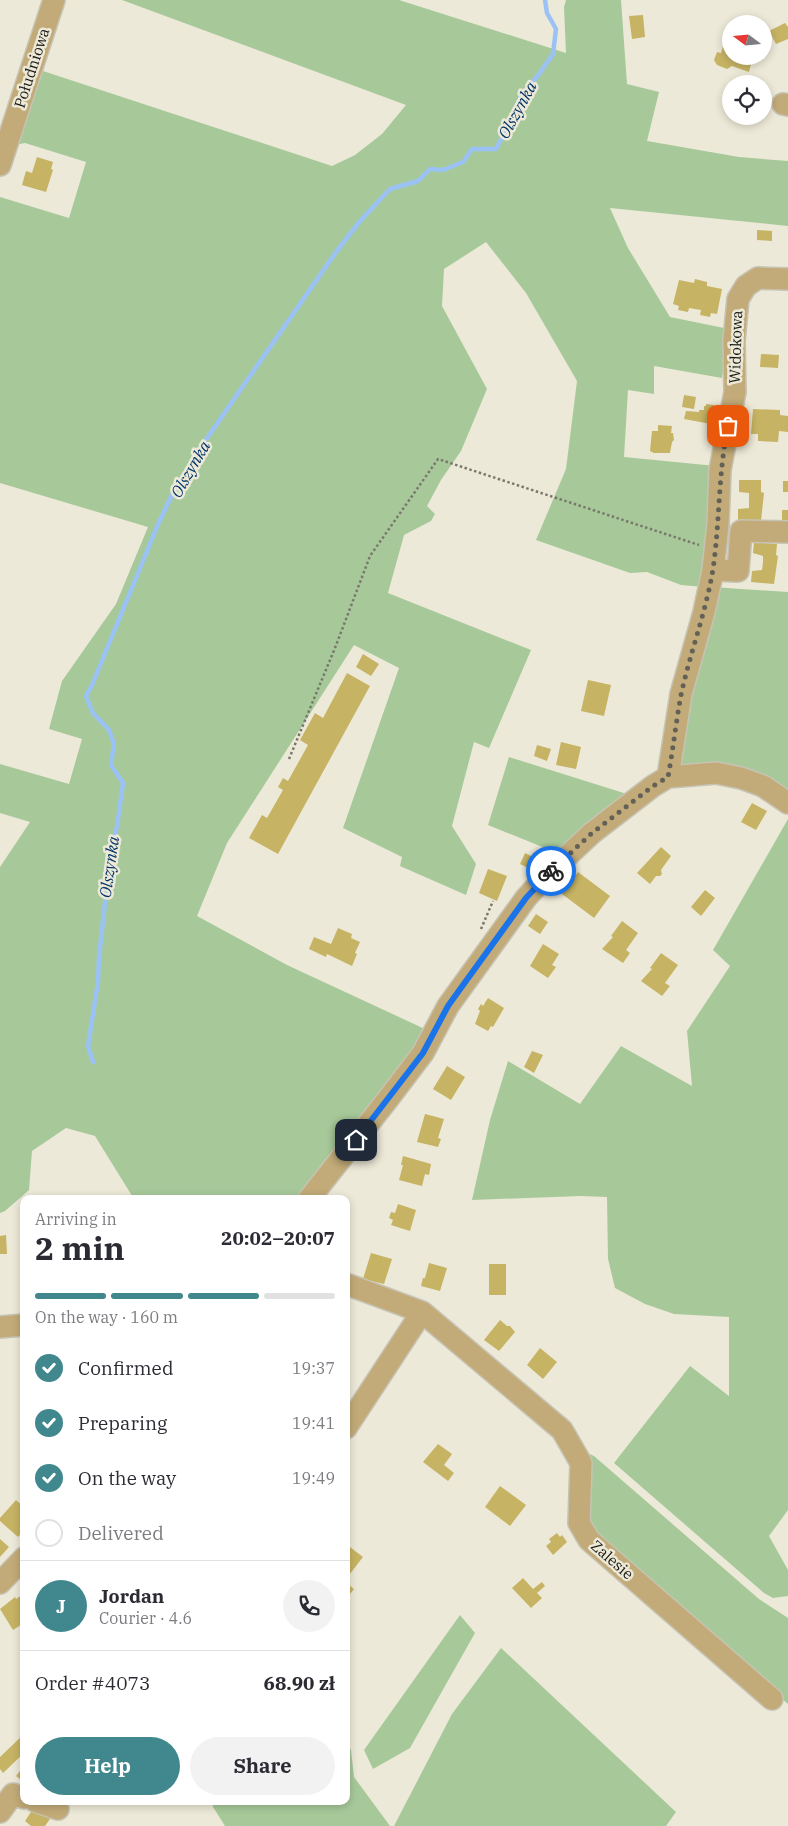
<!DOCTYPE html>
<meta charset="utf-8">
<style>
:root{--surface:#fff;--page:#f2f2f3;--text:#2b2b33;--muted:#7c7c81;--line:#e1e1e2;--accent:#40888d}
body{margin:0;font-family:"IBM Plex Serif",serif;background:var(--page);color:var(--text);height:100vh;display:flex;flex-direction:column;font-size:19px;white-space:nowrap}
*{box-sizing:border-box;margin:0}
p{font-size:16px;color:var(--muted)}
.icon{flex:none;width:28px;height:28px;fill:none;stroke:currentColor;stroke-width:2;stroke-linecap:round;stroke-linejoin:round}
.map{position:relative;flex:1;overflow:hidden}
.details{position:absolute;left:20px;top:1195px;width:330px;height:610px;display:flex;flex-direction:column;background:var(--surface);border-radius:10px;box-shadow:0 2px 8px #0003}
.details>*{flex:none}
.needle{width:32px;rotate:286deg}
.tools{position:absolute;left:722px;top:15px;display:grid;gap:10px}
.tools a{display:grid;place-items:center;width:50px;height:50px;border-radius:50%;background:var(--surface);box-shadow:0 2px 8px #0003;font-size:25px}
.pin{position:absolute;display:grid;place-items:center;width:42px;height:42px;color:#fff;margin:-21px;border-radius:10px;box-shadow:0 2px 8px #0006}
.courier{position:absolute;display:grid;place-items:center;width:50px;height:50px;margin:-25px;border:4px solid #1a73e8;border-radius:50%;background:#fff;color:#222;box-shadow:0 1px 6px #0007}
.summary em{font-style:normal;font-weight:800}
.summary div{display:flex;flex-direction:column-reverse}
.summary{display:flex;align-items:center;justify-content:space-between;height:85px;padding:0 15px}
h1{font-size:32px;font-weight:800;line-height:38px}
.bar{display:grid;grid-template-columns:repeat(4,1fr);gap:8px 5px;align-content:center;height:60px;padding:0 15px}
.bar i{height:6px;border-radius:4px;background:var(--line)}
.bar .on{background:var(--accent)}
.bar p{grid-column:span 4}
.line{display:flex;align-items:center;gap:12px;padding:0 15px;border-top:1px solid var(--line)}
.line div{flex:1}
.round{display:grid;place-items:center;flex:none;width:52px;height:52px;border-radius:26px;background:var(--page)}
ol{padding:0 15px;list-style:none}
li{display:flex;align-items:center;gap:15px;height:55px}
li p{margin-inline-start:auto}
li .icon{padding:5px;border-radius:50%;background:var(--accent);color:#fff;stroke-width:4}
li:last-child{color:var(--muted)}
li i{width:28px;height:28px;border:2px solid var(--line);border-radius:50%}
.cta{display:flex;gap:10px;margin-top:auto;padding:10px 15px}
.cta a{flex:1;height:58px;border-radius:30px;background:var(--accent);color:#fff;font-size:20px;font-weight:800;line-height:58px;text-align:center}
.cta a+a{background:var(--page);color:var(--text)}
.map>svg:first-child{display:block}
.green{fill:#a7c99a}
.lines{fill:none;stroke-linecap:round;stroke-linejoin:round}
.stream{stroke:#9bc2f4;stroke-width:4.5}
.building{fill:#c6b363}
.minor-casing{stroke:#c7c3b4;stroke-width:24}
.path{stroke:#7a786d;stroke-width:2.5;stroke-dasharray:2.5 2.5;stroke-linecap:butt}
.minor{stroke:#c2ab78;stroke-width:21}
.done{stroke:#636157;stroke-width:5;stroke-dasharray:0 9}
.route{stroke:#1a73e8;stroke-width:6}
.labels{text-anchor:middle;stroke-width:5;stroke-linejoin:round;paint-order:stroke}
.street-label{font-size:15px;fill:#191812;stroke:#ede9d8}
.water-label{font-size:16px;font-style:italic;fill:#003469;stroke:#ede9d8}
</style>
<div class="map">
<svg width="788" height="1826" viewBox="0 0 788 1826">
<rect width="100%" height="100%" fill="#ede9d8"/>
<path class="green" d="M122,0H399L566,53L564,7L566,0H621L627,84L659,92L647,141L739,157L788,161V226L610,208L628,248L670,317L729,329L722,378L654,366V394L628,390L624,457L716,466L704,587L681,585L647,572L630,573L536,540L566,469L577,381L526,293L486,242L444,269L442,306L487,389L461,451L441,480L427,506L435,514L431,521L404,535L388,593L531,650L489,748L474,742L452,826L476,864L466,895L400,866L402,857L343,828L399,668L354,645L227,843L197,916L287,965L427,1030L302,1199H134L95,1136L66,1128L32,1151L29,1190L5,1211L0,1213V867L30,822L0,813V764L69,784L82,739L49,729L62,681L116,604L148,527L0,483V197L69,218L86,162L25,143L15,145L40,70L332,166L355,155L382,134L406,105Z
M712,587L788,592V795L679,771V743Z
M509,757L627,794L564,853L545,848L488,825Z
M788,819V1510L769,1536L788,1570V1596L773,1598L764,1593L614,1463L690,1366L729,1396V1317L674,1314L645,1304L615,1288L608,1259L607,1197L581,1196L472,1200L490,1120L508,1061L580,1104L621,1046L692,1086L687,1031L730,966L713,950Z
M581,1450L594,1456L759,1599L788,1618V1704L590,1538Z
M460,1615L475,1633L410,1748L373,1769L364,1750Z
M501,1648L676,1812L666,1826H394L452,1714Z
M346,1742L351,1750L354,1777L390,1826H225L213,1807L212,1801H346Z"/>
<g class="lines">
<path class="stream" d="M93,1062L88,1046L98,982L99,957L111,848L117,827L123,783L111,765L114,744L109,730L93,713L86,696L92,685L159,522L174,491L205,441L336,252L360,221L390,189L418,181L430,169L443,170L463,162L472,149H496L512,118L514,111L521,96L539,74L553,54L556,29L547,13L545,0"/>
</g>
<path class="building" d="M643,15L645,37L632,39L629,16Z
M785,23L788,27V39L776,44L769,31Z
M729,27L731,28V56H753L749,72L732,66L727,69L717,65L714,60L717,52L721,53Z
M37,157L53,162L51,169L53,170L46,192L22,185L26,171L32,173Z
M757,230L772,231V241L757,240Z
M695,279L707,282V286L722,289L717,314L711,313L710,317L700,315L701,310L689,308L688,312L678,310L679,306L673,304L679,280L694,283Z
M761,354L779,355L778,368L760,367Z
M684,395L696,397L694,409L682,407Z
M706,404L714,405L711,424L684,419L686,411L699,412V410H704V406H706Z
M753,409L780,410V415L788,416V432L779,431L778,442L758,441V434H751Z
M658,425L672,426L671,433H673L674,440L672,442L670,453H654L650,451L652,431H658Z
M739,480H761V492L764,493L761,521L738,520V509L749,508V493L739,492Z
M783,481H788V492H783Z
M782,510H788V521H782Z
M754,542L777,544L776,555L778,556L774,584L751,582L752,571L762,570L763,562V556L753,553Z
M363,654L379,664L371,676L356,667Z
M347,673L370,686L278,854L249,838L262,815L267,818L283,790L278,787L283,778L288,781L308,745L300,740L315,713L323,718Z
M588,680L611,685L604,716L581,711Z
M561,742L581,747L576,769L556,765Z
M537,745L551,749L547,761L534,756Z
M752,803L767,811L756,830L741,822Z
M661,847L671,856L661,870L662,874L660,876H656L650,884L637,873Z
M525,853L533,857L528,868L520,864Z
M488,869L507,876L497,901L479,893Z
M578,872L610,896L594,918L562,894Z
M705,890L715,898L701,916L691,907Z
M536,914L548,922L540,934L528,926Z
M622,921L638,933L626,950L630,953L623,963L602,949L613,937L611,936Z
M338,928L352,934L351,938L360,942L355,953L357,954L352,966L327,954L326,957L309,949L314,937L331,944Z
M543,944L559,954L552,965L556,967L548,978L530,966Z
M661,953L678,965L665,983L670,986L662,996L641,981L652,969L650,968Z
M488,998L504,1008L493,1027L491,1026L488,1031L475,1024L480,1011L478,1009L481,1004L483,1006Z
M532,1051L543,1055L534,1073L524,1067Z
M447,1066L465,1077L451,1100L433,1089Z
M425,1114L444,1119L438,1138L441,1139L438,1147L417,1142Z
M403,1156L431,1164L429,1175L425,1174L422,1186L399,1180L403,1165H401Z
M398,1204L416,1210L410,1231L391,1225L393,1220L389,1218L391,1212L395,1213Z
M6,1235L7,1254H0V1236Z
M371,1253L392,1259L384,1284L363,1279Z
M429,1263L447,1268L440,1291L421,1286L423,1278H425Z
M489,1264H506V1295H489Z
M500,1320L507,1326H510L515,1332L499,1351L484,1340Z
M540,1348L557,1362L543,1379L527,1365Z
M438,1444L452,1454L444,1465L454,1473L448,1481L423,1462Z
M500,1486L526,1505L510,1526L485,1507Z
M16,1500L24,1507V1530L18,1537L0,1521V1518Z
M557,1533L560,1537L562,1535L567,1542L553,1555L546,1546L551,1542L549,1539Z
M0,1539L9,1547L0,1557Z
M346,1544L363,1557L346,1579Z
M523,1578L533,1589L542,1582L545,1586L537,1593L542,1598L531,1608L512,1588Z
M346,1583L354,1589L346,1599Z
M22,1595L24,1597V1623L13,1630L0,1609L15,1597L16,1599Z
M24,1734V1753L3,1773L0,1769V1757Z
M24,1766V1782L16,1776Z
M37,1803L52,1816L45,1826H31L25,1821Z"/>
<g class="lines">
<defs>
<path id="minor" d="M783,104L788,105
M0,165L54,0
M713,570L738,571L741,531L788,532
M668,777L681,694L704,612L713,570L718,524L720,470L735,392L734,341L738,299L746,286L758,278L788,279
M309,1199L388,1099L423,1053L448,1006L526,898L545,877L592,833L653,786L668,777L716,773L741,778L763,786L788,803
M346,1284L422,1312L562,1430L581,1463L579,1523L589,1540L772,1699
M0,1327L24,1325
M346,1428L422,1312
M0,1583L24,1558
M35,1801L58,1809
M0,1812L13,1794L24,1798"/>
</defs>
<use href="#minor" class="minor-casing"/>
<path class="path" d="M289,759L335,648L370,556L438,459L699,545
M481,929L493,901"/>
<use href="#minor" class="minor"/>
</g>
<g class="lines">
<path class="done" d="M551,871L592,833L653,786L668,777C673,750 676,722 681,695C690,653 706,612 713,569C720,521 718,474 728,426"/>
<path class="route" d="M356,1140L423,1053L448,1006L458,992L526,898L551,871"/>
</g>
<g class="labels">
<g class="street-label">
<text transform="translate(32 68) rotate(-72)" y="5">Południowa</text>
<text transform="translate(736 347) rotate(-88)" y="5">Widokowa</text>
<text transform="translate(612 1560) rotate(41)" y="5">Zalesie</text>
</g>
<g class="water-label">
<text transform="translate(517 110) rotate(-61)" y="6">Olszynka</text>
<text transform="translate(190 469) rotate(-60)" y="6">Olszynka</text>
<text transform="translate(109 867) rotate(-82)" y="6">Olszynka</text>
</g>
</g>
</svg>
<div class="tools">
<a><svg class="needle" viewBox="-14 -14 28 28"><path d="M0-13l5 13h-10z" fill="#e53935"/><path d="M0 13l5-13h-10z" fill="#7c7c81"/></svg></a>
<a><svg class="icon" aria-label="locate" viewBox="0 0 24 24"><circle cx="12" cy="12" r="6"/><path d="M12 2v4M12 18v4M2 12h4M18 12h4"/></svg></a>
</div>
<div class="pin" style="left:728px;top:426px;background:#ea580c"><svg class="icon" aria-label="bag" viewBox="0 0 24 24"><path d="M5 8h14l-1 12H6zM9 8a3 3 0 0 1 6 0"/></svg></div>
<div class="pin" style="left:356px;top:1140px;background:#1f2937"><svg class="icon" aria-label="home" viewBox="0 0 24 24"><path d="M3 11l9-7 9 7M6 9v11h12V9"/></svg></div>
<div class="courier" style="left:551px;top:871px"><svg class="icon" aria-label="bike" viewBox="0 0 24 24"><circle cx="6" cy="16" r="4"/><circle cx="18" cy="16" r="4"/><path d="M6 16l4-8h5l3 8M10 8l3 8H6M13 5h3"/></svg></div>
<section class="details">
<div class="summary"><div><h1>2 min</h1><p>Arriving in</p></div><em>20:02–20:07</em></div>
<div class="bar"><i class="on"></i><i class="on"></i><i class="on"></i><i></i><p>On the way · 160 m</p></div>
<ol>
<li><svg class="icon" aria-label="check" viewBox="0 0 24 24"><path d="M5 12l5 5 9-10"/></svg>Confirmed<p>19:37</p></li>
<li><svg class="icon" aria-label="check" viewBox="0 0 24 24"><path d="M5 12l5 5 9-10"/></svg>Preparing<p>19:41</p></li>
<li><svg class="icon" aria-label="check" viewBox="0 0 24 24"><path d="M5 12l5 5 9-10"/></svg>On the way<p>19:49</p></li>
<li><i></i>Delivered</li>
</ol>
<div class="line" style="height:90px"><b class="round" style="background:var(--accent);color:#fff">J</b><div><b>Jordan</b><p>Courier · 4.6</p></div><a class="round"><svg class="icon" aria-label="phone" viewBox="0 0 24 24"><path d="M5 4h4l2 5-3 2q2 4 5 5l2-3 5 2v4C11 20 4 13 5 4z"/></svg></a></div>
<div class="line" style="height:65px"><div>Order #4073</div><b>68.90 zł</b></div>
<div class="cta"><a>Help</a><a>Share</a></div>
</section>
</div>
